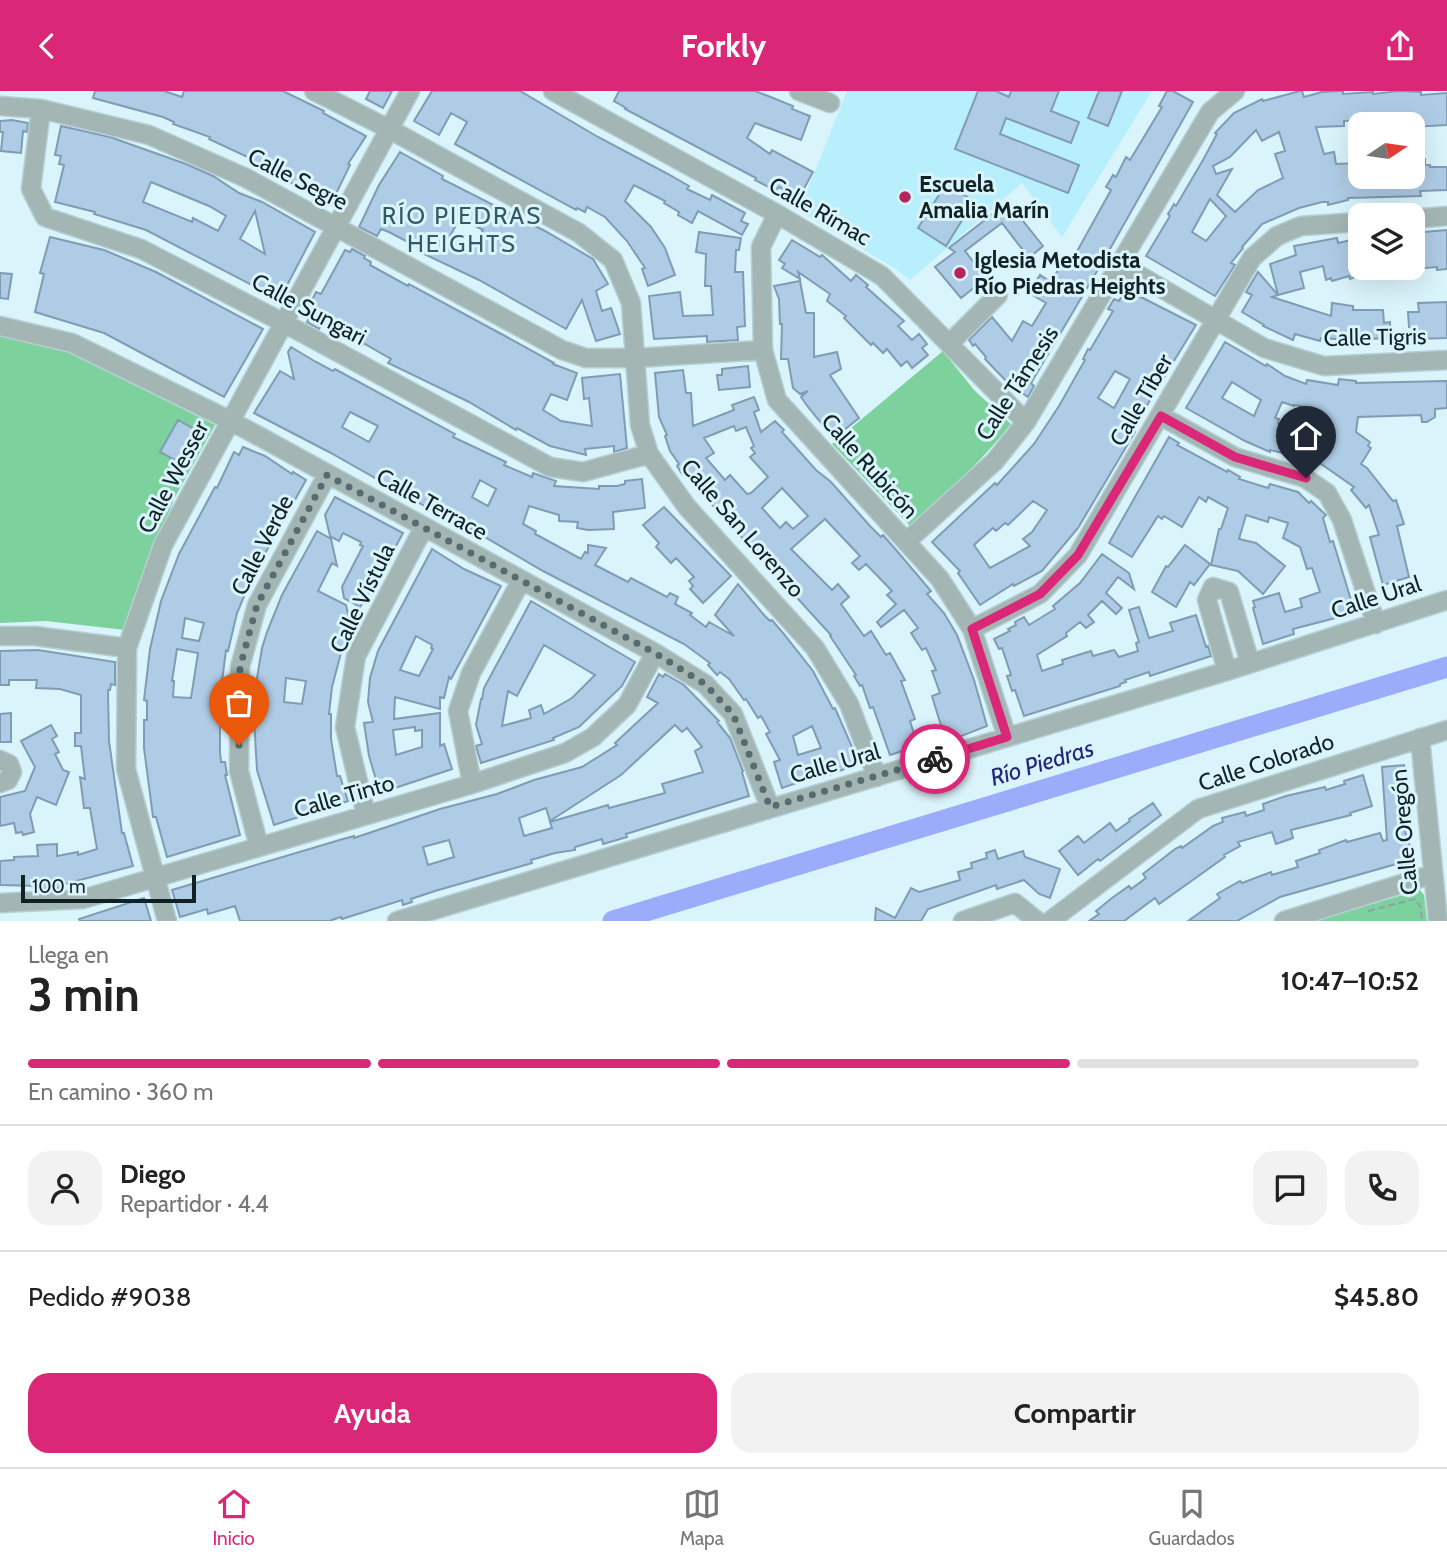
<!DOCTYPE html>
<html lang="es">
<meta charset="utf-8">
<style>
:root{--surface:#fff;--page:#f2f2f2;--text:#222;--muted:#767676;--line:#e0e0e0;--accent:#db2777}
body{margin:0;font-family:Cabin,sans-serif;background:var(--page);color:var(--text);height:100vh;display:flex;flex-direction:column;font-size:26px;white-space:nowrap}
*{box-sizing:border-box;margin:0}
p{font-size:23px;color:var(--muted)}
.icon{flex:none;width:38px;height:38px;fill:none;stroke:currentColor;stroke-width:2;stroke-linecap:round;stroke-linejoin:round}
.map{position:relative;height:830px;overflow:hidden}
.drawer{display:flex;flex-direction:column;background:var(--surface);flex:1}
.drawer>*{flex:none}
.needle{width:46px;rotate:77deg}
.tools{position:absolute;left:1348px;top:21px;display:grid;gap:14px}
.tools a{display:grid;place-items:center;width:77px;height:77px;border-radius:14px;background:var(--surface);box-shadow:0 7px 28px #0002;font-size:35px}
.scale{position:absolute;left:21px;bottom:18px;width:175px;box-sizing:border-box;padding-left:7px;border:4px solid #112226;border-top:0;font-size:19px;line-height:24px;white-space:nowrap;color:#112226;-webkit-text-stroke:5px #daf4fb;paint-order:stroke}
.pin{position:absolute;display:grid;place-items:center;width:60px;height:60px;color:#fff;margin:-72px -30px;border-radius:50% 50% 50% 0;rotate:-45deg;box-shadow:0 0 7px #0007}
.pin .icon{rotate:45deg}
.courier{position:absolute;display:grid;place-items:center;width:70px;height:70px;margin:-35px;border:5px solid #db2777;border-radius:50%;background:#fff;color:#222;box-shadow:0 2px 9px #0007}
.head em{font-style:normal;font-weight:800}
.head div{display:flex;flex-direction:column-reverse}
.head{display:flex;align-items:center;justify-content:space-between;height:119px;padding:0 28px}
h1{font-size:46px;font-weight:800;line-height:52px}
.bar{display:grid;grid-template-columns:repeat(4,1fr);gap:10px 7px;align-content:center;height:84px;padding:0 28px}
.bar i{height:9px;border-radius:5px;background:var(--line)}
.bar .active{background:var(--accent)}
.bar p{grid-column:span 4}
.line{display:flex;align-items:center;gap:18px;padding:0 28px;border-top:2px solid var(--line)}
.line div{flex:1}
.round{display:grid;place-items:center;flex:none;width:74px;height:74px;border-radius:21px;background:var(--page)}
.primary-button{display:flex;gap:14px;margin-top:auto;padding:14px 28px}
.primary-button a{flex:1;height:80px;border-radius:21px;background:var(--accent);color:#fff;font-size:28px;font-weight:800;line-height:80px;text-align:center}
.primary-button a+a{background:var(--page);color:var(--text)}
header{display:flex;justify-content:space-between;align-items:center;height:91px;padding:0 28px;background:var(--accent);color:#fff;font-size:32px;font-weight:800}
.tabs{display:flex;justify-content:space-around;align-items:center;height:98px;border-top:2px solid var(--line);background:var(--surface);font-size:19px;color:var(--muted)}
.tabs a{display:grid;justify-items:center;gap:4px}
.tabs .active{color:var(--accent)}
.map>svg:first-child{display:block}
.built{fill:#b8effc}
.green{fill:#7dd19d}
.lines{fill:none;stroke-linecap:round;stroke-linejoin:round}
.river{stroke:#9bacfa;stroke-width:21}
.building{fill:#aecce5;stroke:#7f9cb4;stroke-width:2;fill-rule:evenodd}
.minor-casing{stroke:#b6ced5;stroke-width:21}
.path{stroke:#8ca2a8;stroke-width:2;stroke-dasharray:7 3.5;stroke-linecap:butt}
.minor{stroke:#a3b6b3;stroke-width:18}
.done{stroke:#576c71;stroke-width:7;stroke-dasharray:0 12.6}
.route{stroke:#db2777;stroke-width:9}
.poi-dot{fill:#b2255d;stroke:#daf4fb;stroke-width:2.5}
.labels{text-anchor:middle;stroke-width:6;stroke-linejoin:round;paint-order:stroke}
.street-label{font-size:23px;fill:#112226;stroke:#daf4fb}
.poi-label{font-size:23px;font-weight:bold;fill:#112226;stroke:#daf4fb;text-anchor:start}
.neighbourhood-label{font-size:24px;letter-spacing:2px;fill:#315a64;stroke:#daf4fb}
.water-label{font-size:24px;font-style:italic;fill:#23267d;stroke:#daf4fb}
</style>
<header><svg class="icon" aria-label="back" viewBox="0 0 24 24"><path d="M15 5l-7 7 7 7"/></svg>Forkly<svg class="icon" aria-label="share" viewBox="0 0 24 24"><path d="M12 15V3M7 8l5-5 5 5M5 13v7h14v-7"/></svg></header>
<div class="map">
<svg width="1447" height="830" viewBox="0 0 1447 830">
<rect width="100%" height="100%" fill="#daf4fb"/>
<path class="built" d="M847,0H1152L1062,146L1022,92L910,189L896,178L799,120Z"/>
<path class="green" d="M0,244L65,259L215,334L174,408L125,539L46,530L0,532Z
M943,260L974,299L1011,333C981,370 947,404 910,435L832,353Z
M1420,799L1424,804L1427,830H1314Z"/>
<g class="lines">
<path class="river" d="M613,830L1447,576"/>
</g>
<path class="building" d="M95,0H164L182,6L184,0H283L324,20L323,22L366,45L348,73L350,74L332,111L294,91L293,93L274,83L253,71L254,69L209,48L210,46L173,33L174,31L163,26L93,7Z
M370,0H392L383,17L366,8Z
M432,0H520L598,46L666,82L689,95L687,98L710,109L712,104L745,122L741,130L748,133L742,144L698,120L692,132L678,124L679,121L664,112L665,110L634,94L625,110L651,136L665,157L675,184L648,195L642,178L645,177L627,150L605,126L587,116L585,121L577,117L576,119L455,53L467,31L451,22L439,44L414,30Z
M619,0H755L768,5L793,15L792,18L810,25L801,49L755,32L747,47L770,63L772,59L813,81L799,107L779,96L776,100L755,89L756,87L625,18L626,17L614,10Z
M978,0H996L1009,6L1011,0H1059L1051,20L1079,31L1071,52L1006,27L1000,43L1079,74L1068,102L955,58Z
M1099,0H1122L1108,35L1088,27Z
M1167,0H1173L1193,11L1106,165L1031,292L1034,295L1028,306L1009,293L985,268L986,266L975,253L973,255L969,249L992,226L1012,250L1023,230L1032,235L1046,212L1029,202L1040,184L1051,191L1064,169L1070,173L1111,99L1106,96L1113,84L1116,86L1126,66L1130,69L1162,16L1159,15Z
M1300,0H1302L1304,6L1322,1L1341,0H1343V3L1373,1V3L1399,0L1421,1V4L1447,2V34L1412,36V33H1406V29L1380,31V28L1344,30V35L1316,36L1324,63L1334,61L1336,73L1360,72V86H1412V69L1425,68V74H1430V76H1447V99L1420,100L1421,105L1348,107V109L1328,114V111H1322L1299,117L1262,133L1242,156L1243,157L1231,172L1235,174L1215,205L1146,165L1170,125L1168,123L1174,113L1176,115L1203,69L1217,43L1215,42L1234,22L1262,8L1263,10ZM1256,39L1262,50L1279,41L1285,60L1275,63L1283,87L1258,99L1235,121L1217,104L1232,78L1216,83L1213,75L1230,66ZM1210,108L1226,125L1206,150L1192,141Z
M12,29L28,32L27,41L23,40L21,62L1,60L3,41H0V30Z
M61,35L110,46L186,73L213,85L239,102L262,111L315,141L282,204L272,199L269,203L146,139L94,123L95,121L55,111L64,74L59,73L61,65L55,64ZM151,91L209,115L226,125L218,140L193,127L192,131L143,111ZM255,120L265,163L240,148Z
M400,61L443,85L442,88L545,140L593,168L608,193L596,200L602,220L611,217L620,243L596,250L582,209L566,238L479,189L422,162L423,159L389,141L381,138L377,145L359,136L379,94ZM460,127L483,139L473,157L450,145Z
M946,93L974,110L946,155L918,137Z
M1008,111L1043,155L1029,167L1002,132L965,160L986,187L961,207L935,176L955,161L949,157Z
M1447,139V178L1437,179V176L1412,178V142Z
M699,141L741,147L739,159H736L735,181H743L745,235L737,236L738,249L707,251V245L654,248L649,205L680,201L683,225L713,224L711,195H705L706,163L696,161Z
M50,146L104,159L156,181L263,238L224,306L104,242L35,221L44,183L40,182Z
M1337,147L1338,152L1360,147V177L1377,178L1350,188L1349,185L1332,190L1331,187L1326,189L1323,175L1300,181L1304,197L1278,204L1270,173L1296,164L1294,155Z
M792,149L820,166L822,164L851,190L856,184L868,194L866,196L904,230L898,235L912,249L919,243L927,253L922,257L928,264L912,277L907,270L901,275L887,258L883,262L873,252L871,254L844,227L846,225L827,210L830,203L798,181L800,188L782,177L785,173L779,169Z
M352,158L365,165L364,167L371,171L370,174L408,195L409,193L505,245L554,272L553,273L577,282L567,309L551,303L543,319L561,330L592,335L589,307L584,308L582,287L620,283L627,357L614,361V355L585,358L586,364L550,355L517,337L516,339L469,311L388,272L391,268L363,252L362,254L333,237L332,239L322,233L319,238L307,231L315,213L311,211L316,201L321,203L345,159L350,161Z
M1258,181L1278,204L1272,206L1331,225L1332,212L1353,215V219H1383L1384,232L1390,231V244H1386V247L1351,249L1321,247L1320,250L1295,243L1293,249L1263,235L1264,234L1242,221L1252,204L1246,201Z
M0,182L12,183L8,208L0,207Z
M800,190L806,222H814V266L837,261L841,278L830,284L859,327L839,343L836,339L831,344L808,316L801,306L808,300L800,303L793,297L788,268H781L782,233H780L779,208L774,195Z
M1127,195L1137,200L1135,203L1196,234L1150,309L1133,340L1135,341L1078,437L1042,480L1014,495L1013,493L980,514L958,482L960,480L932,451L995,392L997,394L1034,353L1059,315L1085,269L1083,268L1088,258L1090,259L1113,220L1108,218L1114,208L1119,210ZM1115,280L1130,288L1114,317L1098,307ZM1033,410L1047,419L1032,441L1023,448L1030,455L990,477L974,454L993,437L996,440L1005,432L1008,434Z
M1447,211V247L1417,248L1416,236H1409L1408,221H1419L1418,212Z
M1225,251L1266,275L1267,273L1285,285L1306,293L1307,289L1338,294L1339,288L1356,290V292L1447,290V317L1435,318V326L1427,331H1422L1421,324L1358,326L1356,341L1370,351L1368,355L1371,357L1361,373L1367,377L1393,410L1396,409L1404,433L1397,435L1409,486L1383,494L1370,446L1379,444L1369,414L1366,417L1351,399L1354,396L1321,373L1300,364V366L1270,359V361L1245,350L1186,317ZM1232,291L1261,309L1254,325L1222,307ZM1282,311L1294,315V314L1312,317L1307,340L1278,332L1279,328L1275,327Z
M291,256L316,271L333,280L335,278L455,343L453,346L506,371L504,374L532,386L533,382L556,390L554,395L599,398V395H617L625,393V390L642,388L645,417L613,421L614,438L588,439L577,437L578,431L559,430V424L529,415L523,433L536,440L535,443L539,445L581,468L585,461L588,462V454L606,457L595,474L628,491L631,487L667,506L670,502L678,506L675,513L692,522L690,524L706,536L709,531L734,545L715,524L738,493L764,524L770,530L772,529L783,542L813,580L833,618L835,617L859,672L832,683L821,686L820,684L782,697L774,671L780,669L766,643L770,641L761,625L758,627L746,608L744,609L729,588L720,581L717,584L708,574L710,572L684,553L543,480L471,438L470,440L453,431L454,427L430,414L428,417L329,361L254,322L280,280L294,288L288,261ZM350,321L378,335L369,351L342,336ZM480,389L496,398L488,415L472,406ZM812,635L821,657L798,664L793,645Z
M748,275L750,296L719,299L717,284H722V278Z
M683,279L686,302H691L693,335L734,319L732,314L754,306L759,319L754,321L761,341L775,330L784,339L782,341L816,379L831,391L870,435L881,446L883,444L897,460L931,500L927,503L944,522L957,544L974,589L987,635L946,651L932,605L940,602L932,580L936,579L926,557L922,559L911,542L918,537L904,519L881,536L877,531L896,513L887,504L892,500L866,473L859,479L852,472L860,465L825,428L791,458L832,499L838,493L849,506L841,513L864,545L871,540L886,564L890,562L905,589L901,590L915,628L910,630L918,655L890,664L873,616L870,617L862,594L860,595L854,585L856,584L830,545L831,544L704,405L697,398L699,396L686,381L682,383L677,375L679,373L670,360L665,345L667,344L659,326L655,282ZM734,335L736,340L746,336L754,355L751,357L755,362L750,366L768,386L751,402L747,403L730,384L725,389L706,367L714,362L704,347ZM782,397L808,425L793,438L786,431L780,437L762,417Z
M178,329L201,342L184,374L160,361Z
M1169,346L1179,352L1177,354L1227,381L1228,379L1240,386L1239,388L1268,397L1270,393L1298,401L1309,412L1311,410L1326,424L1323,427L1330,451L1333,450L1355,522L1293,538L1294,543L1263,553L1253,517L1255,516L1253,510L1279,502L1285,521L1302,516L1300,508L1320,501L1312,477L1307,478L1300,456L1283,447L1288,432L1269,426L1268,431L1246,424L1239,448L1256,452L1285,475L1263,503L1238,480L1211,474L1219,438H1221L1228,417L1208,406L1206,411L1199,406L1182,436L1164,425L1162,428L1158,425L1132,466L1109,452Z
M243,356L265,365L292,383L293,381L306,389L253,484L237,522L228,560L226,559L220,606V661L221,671H225L227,684H225L240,744L167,766L156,726H153L144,657V629H147V610L144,609L150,558L161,510L179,463L215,396L217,397L234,361L239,364ZM185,527L204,532L199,550L182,547ZM177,558L198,562L191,607L173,606L174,590H172Z
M335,406L403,442L377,491L360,516L344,507L342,496L363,455L360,454L361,451L343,442L339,450L330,445L325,424Z
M664,416L731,485L703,512L690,498L693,495L689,490L694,486L676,467L671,472L656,456L659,452L643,434Z
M317,440L331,448L337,475L332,472L318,500L346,514L351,535L348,542H351L345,560L342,558L332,596L329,623H331V648L337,685H340L348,710L274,734L257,679L253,611L262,557L267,541L282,504ZM286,587L306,590L302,613L284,611Z
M1185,454L1210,473L1194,494L1190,491L1176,516L1152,501L1166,475L1168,476Z
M432,458L464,478L501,495L451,588L449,586L444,607L440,606V618L395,606L394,628L440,622V655L444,653L452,678L380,702L369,665L364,632L373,631L368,611L370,587L378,560ZM416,545L432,554L431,557L433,558L419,585L400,579ZM415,636V640L422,639V656L396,664L393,639Z
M1102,463L1129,482L1134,498L1118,486L1106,502L1122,517L1116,523L1102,510L1088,524L1094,531L1086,537L1080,531L1066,542L1067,545L1037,564L1042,580L1063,573L1062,569L1091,560L1093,565L1114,559L1119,566L1138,560L1136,552L1139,551L1129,519L1139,516L1149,547L1173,540L1170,532L1196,524L1206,556L1208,555L1211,565L1150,585L1149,581L1125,589L1126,591L1120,593V595L1024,625L1015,599L1012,600L1007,585L1011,584L1002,557L999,558L994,548L1010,540L1008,538L1016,534L1015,531L1024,526L1029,534L1055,518L1053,515L1080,492Z
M531,510L635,571L622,595L579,636L553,647L554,649L481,672L476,655L482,653L476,634L481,608H482L484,597ZM544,554L595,584L572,607L544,623L541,614L529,619L531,627L502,635L508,600L517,605Z
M38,559L115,571V594L111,593L110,599H108L109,650L122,742H124L133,775L61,794V797L40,798V795L0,794V770L14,769V766L38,765L37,754L57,753V765L78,761V764L97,758L90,717H84L80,686L85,688L81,655H75V642H81V604L60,598L36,597L37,589H9V594H0V560Z
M659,583L663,586L665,583L684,594L719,630L717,631L730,647L743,680L742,681L749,705L626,743L627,746L603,753L602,748L575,756V759L555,762L531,769L532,772L435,800L411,808L412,811L403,814L402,809L342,828L341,826L329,830H240L235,815L208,823L207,818L180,826L172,799L343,748L354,745V747L440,718L497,703L534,689L582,676L617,654L615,652L658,612L647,606ZM675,634L682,641L687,637L702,656L695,660L703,681L662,693L665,702L609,717L608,714L550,731L552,737L524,745L519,727L546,717L550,730L621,684ZM449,749L454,766L428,774L423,756Z
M11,622V651H0V623Z
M51,634L57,645L52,648L59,661L55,663L63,679L69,681L56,714L37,706L30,723L34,741L23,744L22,741L16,742L14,732L0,735V706L25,700L35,676L21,650Z
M1404,674L1411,730L1402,731L1414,768L1280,806L1237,830H1188L1220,807L1217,803L1240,790L1242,792L1271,781L1272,784L1298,776L1296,770L1320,762L1319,759L1346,749L1347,751L1380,742L1383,750L1387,749L1382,676Z
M1363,684L1372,715L1350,722L1351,724L1291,739L1293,747L1276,753L1272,741L1238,751L1240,755L1224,764L1225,766L1159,813L1155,807L1124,830H1089L1099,823L1096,820L1112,807L1129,795L1131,798L1146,787L1143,783L1175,758L1181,755L1182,757L1213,735L1223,731L1222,727L1245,721L1246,725L1264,719L1263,713L1286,705L1325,696L1326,699L1345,693L1344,690Z
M1153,712L1161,724L1100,770L1098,768L1078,784L1059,760L1078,745L1084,752L1110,732L1116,740L1130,730L1129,728Z
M995,759L998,768L1023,760L1025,766L1060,778L1050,807L1039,803L1024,789L997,798L996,794L928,818L921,830H875L876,817L895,827L911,797L919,801L960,789L958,781L972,777L971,772L987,767L986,762Z
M144,807L151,830H80L79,828Z"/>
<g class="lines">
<defs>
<path id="minor" d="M314,0L389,38L579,142L613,169L631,212L640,334L649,363L687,416L815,557L849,613L877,686
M553,0L777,123L882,185L1026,331
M799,0L830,12
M0,15L41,18L149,44L246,87L562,259L586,267H636L763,259
M41,18L31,98L45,126L141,158L284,232L550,376L583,381L649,363
M777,123L761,156L763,259L777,309L940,488L972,538L1007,646
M1412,128L1447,125
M1120,173L1264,257L1324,275L1447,269
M0,235L72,252L231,330L655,562L705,593L733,623L770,716
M949,253L998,204
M1161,325L1235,366L1305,387L1327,402L1342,429L1376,533
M906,451L995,370L1026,331L1210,21L1235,0
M972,538L1040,503L1078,464L1252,167L1277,145L1301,135L1360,131
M0,545H35L127,557
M1227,580L1207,509L1213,496L1229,501L1250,572
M1420,647L1438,830
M0,669L9,673L12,681L8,689L0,692
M472,693L458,620L471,582L521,490
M366,724L345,636L356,565L424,436
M259,756L239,680L240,576L257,514L327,384
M0,812L83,808L472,693L565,662L593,646L627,614L655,562
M167,830L126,678L127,557L163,454L410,0
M397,830L1227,580L1447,509
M963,830L1015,812L1037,830
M1050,830L1198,718L1447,639
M1284,830L1433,783"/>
</defs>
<use href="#minor" class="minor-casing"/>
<path class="path" d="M1368,820L1415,808L1421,817L1422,830"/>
<use href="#minor" class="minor"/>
</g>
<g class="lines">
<path class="done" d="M239,654L240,576L257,514L327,384L655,562L705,593L733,623L770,716L935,668"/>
<path class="route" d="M935,668L1007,646L972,538L1040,503L1078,464L1161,325L1235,366L1306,387"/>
</g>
<g class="poi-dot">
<circle cx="905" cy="106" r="7"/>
<circle cx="960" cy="182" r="7"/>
</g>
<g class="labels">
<g class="street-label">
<text transform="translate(298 88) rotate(27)" y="8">Calle Segre</text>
<text transform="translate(820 120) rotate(30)" y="8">Calle Rímac</text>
<text transform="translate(309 218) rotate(28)" y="8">Calle Sungari</text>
<text transform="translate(1375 246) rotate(-1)" y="8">Calle Tigris</text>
<text transform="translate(1017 292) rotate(-57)" y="8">Calle Támesis</text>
<text transform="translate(1141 309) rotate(-60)" y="8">Calle Tíber</text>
<text transform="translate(870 375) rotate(48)" y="8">Calle Rubicón</text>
<text transform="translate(173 386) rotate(-62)" y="8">Calle Wesser</text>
<text transform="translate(432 413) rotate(29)" y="8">Calle Terrace</text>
<text transform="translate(743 437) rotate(49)" y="8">Calle San Lorenzo</text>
<text transform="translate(262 454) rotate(-63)" y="8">Calle Verde</text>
<text transform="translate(1376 506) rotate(-18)" y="8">Calle Ural</text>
<text transform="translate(362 507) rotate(-64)" y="8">Calle Vístula</text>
<text transform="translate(1266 671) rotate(-18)" y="8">Calle Colorado</text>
<text transform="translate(835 672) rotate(-16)" y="8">Calle Ural</text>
<text transform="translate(344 705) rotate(-16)" y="8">Calle Tinto</text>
<text transform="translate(1404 741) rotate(-95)" y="8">Calle Oregón</text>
</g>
<g class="poi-label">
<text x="919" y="101">Escuela<tspan x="919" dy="26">Amalia Marín</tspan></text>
<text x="974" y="177">Iglesia Metodista<tspan x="974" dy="26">Río Piedras Heights</tspan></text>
</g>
<g class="neighbourhood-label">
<text x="462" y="133">RÍO PIEDRAS<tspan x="462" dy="28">HEIGHTS</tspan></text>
</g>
<g class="water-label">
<text transform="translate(1042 672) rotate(-17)" y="8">Río Piedras</text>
</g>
</g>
</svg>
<div class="tools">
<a><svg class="needle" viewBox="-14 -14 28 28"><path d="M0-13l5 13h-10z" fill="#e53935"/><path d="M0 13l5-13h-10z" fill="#767676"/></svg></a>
<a><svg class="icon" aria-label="layers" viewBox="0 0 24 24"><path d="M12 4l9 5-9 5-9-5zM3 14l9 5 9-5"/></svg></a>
</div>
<div class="scale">100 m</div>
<div class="pin" style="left:239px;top:654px;background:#ea580c"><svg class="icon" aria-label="bag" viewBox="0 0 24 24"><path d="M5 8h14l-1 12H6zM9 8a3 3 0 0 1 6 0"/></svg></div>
<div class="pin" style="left:1306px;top:387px;background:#1f2937"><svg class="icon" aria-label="home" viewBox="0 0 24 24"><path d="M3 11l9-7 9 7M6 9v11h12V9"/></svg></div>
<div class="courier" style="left:935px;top:668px"><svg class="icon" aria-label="bike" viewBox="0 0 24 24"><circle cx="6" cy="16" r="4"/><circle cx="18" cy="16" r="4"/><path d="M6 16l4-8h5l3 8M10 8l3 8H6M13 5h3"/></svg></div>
</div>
<section class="drawer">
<div class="head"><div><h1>3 min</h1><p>Llega en</p></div><em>10:47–10:52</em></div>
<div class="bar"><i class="active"></i><i class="active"></i><i class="active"></i><i></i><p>En camino · 360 m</p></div>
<div class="line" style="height:126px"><a class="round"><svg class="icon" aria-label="person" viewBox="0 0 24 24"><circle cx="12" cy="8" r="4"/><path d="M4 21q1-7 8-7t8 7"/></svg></a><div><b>Diego</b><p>Repartidor · 4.4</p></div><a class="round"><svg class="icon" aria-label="chat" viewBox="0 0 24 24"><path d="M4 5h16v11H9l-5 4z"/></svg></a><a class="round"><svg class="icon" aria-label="phone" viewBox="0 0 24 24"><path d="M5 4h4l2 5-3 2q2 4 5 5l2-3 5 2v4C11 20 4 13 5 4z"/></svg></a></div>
<div class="line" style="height:91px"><div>Pedido #9038</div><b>$45.80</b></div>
<div class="primary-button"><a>Ayuda</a><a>Compartir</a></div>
</section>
<nav class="tabs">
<a class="active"><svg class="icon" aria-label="home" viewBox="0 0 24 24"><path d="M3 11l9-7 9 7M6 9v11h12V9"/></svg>Inicio</a>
<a><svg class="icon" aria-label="map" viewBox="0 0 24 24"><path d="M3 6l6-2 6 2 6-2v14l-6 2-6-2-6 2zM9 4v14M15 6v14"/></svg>Mapa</a>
<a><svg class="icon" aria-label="saved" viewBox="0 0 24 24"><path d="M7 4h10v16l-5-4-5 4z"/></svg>Guardados</a>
</nav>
